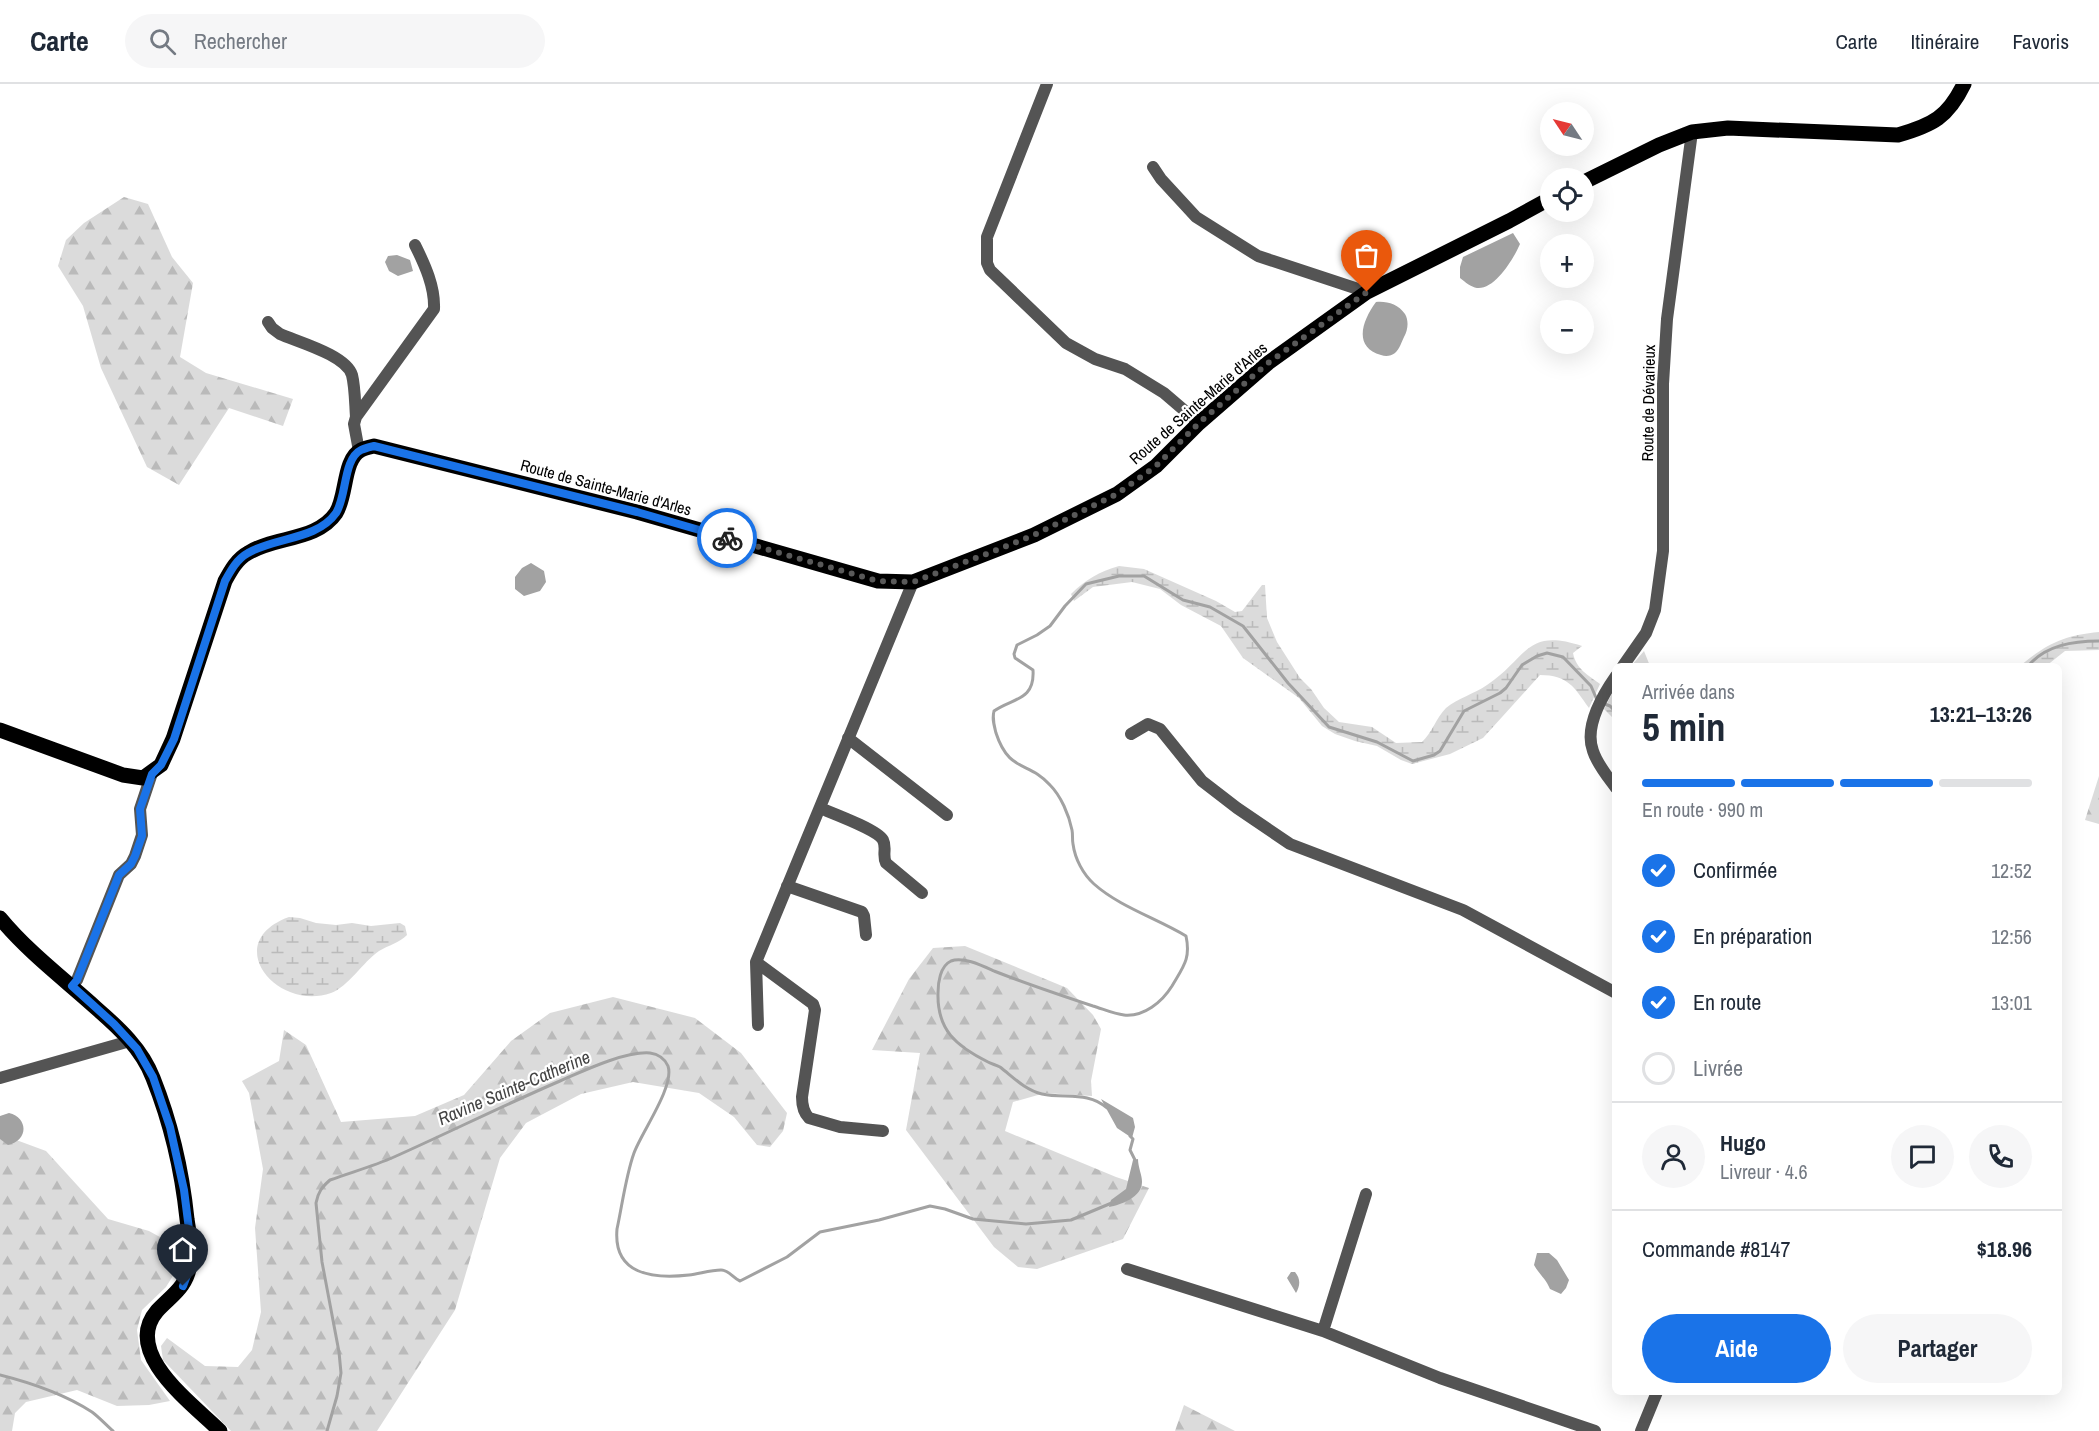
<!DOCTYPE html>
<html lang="fr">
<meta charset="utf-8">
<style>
:root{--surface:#fff;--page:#f6f6f7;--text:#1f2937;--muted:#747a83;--line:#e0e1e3;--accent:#1a73e8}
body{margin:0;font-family:"Archivo Narrow",sans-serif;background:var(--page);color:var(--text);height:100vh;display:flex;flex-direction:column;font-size:22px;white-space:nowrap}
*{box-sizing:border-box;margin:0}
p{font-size:20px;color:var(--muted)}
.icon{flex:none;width:33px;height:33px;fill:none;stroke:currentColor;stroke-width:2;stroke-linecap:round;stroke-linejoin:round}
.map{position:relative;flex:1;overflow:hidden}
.details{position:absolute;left:1612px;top:579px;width:450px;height:732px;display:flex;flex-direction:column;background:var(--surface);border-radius:9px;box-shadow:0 6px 24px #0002}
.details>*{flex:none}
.needle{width:39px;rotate:305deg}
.buttons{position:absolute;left:1540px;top:18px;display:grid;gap:12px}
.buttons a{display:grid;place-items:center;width:54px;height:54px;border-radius:50%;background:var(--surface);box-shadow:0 6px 24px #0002;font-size:30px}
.pin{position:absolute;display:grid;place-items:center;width:51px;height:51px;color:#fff;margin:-62px -26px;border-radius:50% 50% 50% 0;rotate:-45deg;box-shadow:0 0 6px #0007}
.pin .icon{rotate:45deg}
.courier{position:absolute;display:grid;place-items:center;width:60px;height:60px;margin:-30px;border:4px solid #1a73e8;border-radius:50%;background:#fff;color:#222;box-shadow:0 2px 8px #0007}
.overview em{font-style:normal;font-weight:800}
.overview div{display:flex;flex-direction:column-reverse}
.overview{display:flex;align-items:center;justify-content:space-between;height:102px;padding:0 30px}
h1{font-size:39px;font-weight:800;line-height:45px}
.bar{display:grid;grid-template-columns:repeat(4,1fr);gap:9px 6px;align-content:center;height:72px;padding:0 30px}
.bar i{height:8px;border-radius:4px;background:var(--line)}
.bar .on{background:var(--accent)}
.bar p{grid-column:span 4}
.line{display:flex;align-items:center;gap:15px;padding:0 30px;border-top:2px solid var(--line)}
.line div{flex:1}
.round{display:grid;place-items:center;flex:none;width:63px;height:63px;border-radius:32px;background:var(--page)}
ol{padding:0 30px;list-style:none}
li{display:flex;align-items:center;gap:18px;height:66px}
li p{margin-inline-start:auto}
li .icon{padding:6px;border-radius:50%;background:var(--accent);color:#fff;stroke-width:4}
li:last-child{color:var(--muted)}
li i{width:33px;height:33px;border:3px solid var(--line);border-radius:50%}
.cta{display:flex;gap:12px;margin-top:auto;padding:12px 30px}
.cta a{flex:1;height:69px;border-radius:36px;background:var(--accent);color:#fff;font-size:24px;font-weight:800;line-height:69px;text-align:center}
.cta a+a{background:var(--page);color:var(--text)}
header{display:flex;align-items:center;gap:36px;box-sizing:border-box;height:84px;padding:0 30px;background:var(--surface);border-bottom:2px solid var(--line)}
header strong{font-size:28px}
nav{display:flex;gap:33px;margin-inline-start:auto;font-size:21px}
.search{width:420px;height:54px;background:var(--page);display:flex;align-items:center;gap:15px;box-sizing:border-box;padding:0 21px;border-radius:33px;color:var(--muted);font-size:22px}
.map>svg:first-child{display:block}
.forest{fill:url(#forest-firs)}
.wetland{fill:url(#wetland-marsh)}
.water{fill:#a2a2a2}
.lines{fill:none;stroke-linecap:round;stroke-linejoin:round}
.stream{stroke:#a2a2a2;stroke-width:3}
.minor{stroke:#545454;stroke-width:12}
.major{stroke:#000;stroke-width:15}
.done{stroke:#595959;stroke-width:6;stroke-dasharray:0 10.8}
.route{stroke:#1a73e8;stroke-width:8}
.labels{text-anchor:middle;stroke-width:4.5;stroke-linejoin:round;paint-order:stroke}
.street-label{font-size:16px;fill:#000;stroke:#fff}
.water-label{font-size:18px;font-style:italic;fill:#434343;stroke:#fff}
</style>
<header>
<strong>Carte</strong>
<div class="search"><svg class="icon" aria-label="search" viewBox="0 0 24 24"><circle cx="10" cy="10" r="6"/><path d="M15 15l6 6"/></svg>Rechercher</div>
<nav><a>Carte</a><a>Itinéraire</a><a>Favoris</a></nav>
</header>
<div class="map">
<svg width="2099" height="1347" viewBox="0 0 2099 1347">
<defs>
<pattern id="forest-firs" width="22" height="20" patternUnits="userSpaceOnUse" patternTransform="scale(1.5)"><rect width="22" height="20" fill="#dbdbdb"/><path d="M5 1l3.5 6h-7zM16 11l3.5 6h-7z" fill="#bababa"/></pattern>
<pattern id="wetland-marsh" width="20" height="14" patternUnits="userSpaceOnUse" patternTransform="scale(1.5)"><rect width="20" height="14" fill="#dbdbdb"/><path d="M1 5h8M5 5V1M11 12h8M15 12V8" fill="none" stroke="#bababa"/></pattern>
</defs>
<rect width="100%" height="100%" fill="#fff"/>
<path class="forest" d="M124,113L148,120L172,173L193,199L180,273L206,289L293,315L283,342L229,324L179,401L147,383L101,284L83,222L58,182L66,156L84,139Z
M2099,692V740L2085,736Z
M965,862L1067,904L1093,931L1101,945L1091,997L1092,1012L1045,1009L1013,1018L1005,1047L1116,1093L1149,1104L1123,1155L1037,1185L1018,1183L994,1163L906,1046L920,969L872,966L909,895L933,864Z
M613,913L695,934L741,969L787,1029L783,1047L770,1063L757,1061L734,1033L699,1009L633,998L581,1010L526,1039L500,1074L455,1226L377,1347H231L163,1276L161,1262L167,1254L205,1282L238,1283L252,1266L261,1228L255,1144L263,1085L249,1009L242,997L279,977L284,946L306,961L341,1038L415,1032L464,1011L511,957L550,929Z
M0,1050L46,1067L108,1135L149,1147L178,1163L179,1182L166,1203L142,1226L137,1246L141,1276L170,1317L149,1321L117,1322L77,1306L26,1318L15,1329L12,1347H0Z
M1184,1321L1235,1347H1175Z"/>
<path class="wetland" d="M1119,482L1144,485L1216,517L1235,528L1242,527L1262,501H1265L1267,534L1277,558L1300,594L1311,605L1324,624L1339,638L1372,643L1396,659L1422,658C1432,649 1436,634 1446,624C1458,614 1474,610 1487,601C1527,575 1525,543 1582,562L1573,569C1576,585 1588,591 1600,600L1589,624C1574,603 1568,591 1540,591L1483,654L1450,670L1412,680L1401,676L1377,662L1355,657L1335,650L1322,642L1299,614L1243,574L1221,542L1181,521L1160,505L1132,498L1093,503L1074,517L1071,510C1086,495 1099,488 1119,482Z
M2099,548V566L2065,567L2046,582H2020C2046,560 2065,551 2099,548Z
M1644,567L1650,582H1631Z
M1615,604V636L1604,625Z
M289,833L300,834L316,839L336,841L352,839L371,842L400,839L405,842L407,851C399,859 389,861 379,867C363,878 348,903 331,909C276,928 220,858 289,833Z"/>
<path class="water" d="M1513,149L1520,160C1514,174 1495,206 1477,204C1471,203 1465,198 1460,194V183L1463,173Z
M397,171L410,176L413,187L398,192L389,187L385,178L388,172Z
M1376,218C1387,217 1398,220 1405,230C1409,237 1408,246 1404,253C1402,257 1399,266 1395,269C1391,272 1386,273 1381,271C1353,263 1362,237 1376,218Z
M531,479L544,487L546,498L540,507L524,512L515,505V493L522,484Z
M1101,1015L1133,1034L1135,1043L1132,1054L1117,1044Z
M9,1029C29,1034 28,1057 8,1061L0,1055V1032Z
M1138,1075C1138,1083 1142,1091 1142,1098C1142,1113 1121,1121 1109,1123L1111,1116L1126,1105L1133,1076Z
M1549,1169L1557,1176L1569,1196L1566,1204L1561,1210L1550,1205C1546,1195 1539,1190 1534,1181L1537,1169Z
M1291,1188H1295C1301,1195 1300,1202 1296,1209L1287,1194Z"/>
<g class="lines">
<path class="stream" d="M2028,582C2046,561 2073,557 2099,557
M1602,619L1610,622L1616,628
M1107,1024C1088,1007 1065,1015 1042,1010C1025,1006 1013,993 1000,983C996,981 992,980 988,978C956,962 937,946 938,909C938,899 940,882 951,877C963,872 983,882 994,887C1027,900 1060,911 1093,922C1103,925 1114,930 1124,931C1144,933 1162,918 1172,902C1183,883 1191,875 1186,852C1156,834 1120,823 1094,800C1083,790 1075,775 1073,760C1072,755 1073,751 1072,746C1069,731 1061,712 1050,701C1029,677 1009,689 996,649C994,641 992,635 994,627C1012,614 1035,617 1033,586L1015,574L1014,570L1017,561L1037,551L1050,542L1065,522L1086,500L1119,492H1144L1183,516L1210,523L1243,542L1288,599L1329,643L1377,658L1413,677L1434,671L1440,667L1464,627L1500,609L1506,604L1522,581L1537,572L1547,569L1563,573L1591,602L1597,616
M1130,1052L1133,1055L1130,1066L1136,1078
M0,1291C32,1299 64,1310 92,1328C100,1334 106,1341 113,1347
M327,1347L337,1312L341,1289L339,1268L322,1178L316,1119C318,1108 322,1103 330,1096C352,1088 374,1082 394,1073C450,1048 504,1021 560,997C583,987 625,967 650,969C658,970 665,975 668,982C675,1002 641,1049 634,1069C626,1091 622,1122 617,1145C613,1191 653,1195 689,1191C699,1190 710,1186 721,1186C729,1186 733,1194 740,1197L787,1173L820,1148L879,1136L930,1122L945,1125L973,1135L1026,1140L1071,1136L1114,1118"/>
<path class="minor" d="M1047,0L987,153V179L990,186L1066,259L1095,275L1125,285L1164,309L1199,339
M1153,83L1161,95L1196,133L1258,172L1367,208
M268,238L272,244L280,250C298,258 346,271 352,291C355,303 355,319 356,333
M359,367L354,340L356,333L434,225C435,203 425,181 415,161
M1623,582L1646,549L1655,526L1663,467V300L1667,235L1692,48
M1616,592C1602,612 1584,643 1593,667C1597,680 1608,693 1616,704
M1131,650L1148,640L1160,645L1202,697L1237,724L1290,760L1463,826L1616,909
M848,654L947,731
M820,724C832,729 878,746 883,756C887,764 882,771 886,779L922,809
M787,802L862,828L864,832L866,851
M756,878L813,920L815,926L802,1013C802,1021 803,1028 809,1034L840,1043L883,1047
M72,902L77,896L119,791L131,780L135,772L142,751L140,725L152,689
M758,941L756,878L913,498
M0,994L130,957
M1127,1185L1323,1247L1440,1294L1595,1347
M1323,1247L1366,1110
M1641,1347L1657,1308"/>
<path class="major" d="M1584,98L1659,61L1692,48L1728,44L1898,51C1933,41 1948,33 1964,0
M0,646L123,691L143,694L161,681L173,655L225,497C231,486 237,475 248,469C275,452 317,457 336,429C347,412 343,375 361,366C365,364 370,363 374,362L637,428L878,497L913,498L1034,451L1117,410L1156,382L1199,339L1268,279L1367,208L1509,137L1551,114
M0,834C28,868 64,895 96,924C119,944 142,965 153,994C171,1039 182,1087 187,1135C189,1150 193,1165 190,1180C187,1203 172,1211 157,1227C121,1269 194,1321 220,1347"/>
</g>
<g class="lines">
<path class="done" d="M727,454L878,497L913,498L994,467L1034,451L1117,410L1156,382L1199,339L1268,279L1367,208"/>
<path class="route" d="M183,1202L189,1186L191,1161L184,1106L170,1043L153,993L137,965L114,940L72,902L77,896L119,791L131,780L135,772L142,752L140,725L152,690L161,681L174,655L225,497C231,486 237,475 248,469C275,453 317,456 336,429C347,412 343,375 361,366C365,364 370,363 374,362L637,428L727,454"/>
</g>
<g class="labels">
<g class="street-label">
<text transform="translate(1198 319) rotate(-41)" y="6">Route de Sainte-Marie d'Arles</text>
<text transform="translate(1648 319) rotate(-89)" y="6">Route de Dévarieux</text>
<text transform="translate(606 403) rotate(15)" y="6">Route de Sainte-Marie d'Arles</text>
</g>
<g class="water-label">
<text transform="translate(514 1004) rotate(-23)" y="6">Ravine Sainte-Catherine</text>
</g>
</g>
</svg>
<div class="buttons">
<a><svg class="needle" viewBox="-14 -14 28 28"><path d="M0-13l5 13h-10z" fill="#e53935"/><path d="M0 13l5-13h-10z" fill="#747a83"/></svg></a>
<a><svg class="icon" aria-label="locate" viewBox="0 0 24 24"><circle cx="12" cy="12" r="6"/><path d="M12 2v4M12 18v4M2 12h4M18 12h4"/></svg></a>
<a>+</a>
<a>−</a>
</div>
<div class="pin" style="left:1367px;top:208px;background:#ea580c"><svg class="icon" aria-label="bag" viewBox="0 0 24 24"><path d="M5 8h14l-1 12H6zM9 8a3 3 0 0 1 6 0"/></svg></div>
<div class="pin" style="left:183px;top:1202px;background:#1f2937"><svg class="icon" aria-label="home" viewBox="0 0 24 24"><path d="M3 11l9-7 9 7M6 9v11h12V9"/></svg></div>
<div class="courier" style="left:727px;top:454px"><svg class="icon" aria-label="bike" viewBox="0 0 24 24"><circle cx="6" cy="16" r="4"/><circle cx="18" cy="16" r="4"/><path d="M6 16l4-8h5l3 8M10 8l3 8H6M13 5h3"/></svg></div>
<section class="details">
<div class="overview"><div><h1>5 min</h1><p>Arrivée dans</p></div><em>13:21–13:26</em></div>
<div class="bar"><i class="on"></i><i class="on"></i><i class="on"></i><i></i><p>En route · 990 m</p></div>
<ol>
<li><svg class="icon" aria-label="check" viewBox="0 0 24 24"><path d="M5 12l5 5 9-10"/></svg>Confirmée<p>12:52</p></li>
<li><svg class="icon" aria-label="check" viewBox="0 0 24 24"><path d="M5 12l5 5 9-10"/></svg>En préparation<p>12:56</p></li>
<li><svg class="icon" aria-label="check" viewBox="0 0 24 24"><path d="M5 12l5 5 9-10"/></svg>En route<p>13:01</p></li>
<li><i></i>Livrée</li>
</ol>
<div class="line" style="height:108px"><a class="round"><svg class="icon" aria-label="person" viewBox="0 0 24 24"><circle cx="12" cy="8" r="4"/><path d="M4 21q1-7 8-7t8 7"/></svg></a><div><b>Hugo</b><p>Livreur · 4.6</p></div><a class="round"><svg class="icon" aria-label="chat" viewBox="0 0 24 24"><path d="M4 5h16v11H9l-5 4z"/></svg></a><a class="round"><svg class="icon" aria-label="phone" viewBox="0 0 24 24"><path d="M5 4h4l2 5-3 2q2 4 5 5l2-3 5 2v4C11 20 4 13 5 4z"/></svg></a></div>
<div class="line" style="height:78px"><div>Commande #8147</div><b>$18.96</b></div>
<div class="cta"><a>Aide</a><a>Partager</a></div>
</section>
</div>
